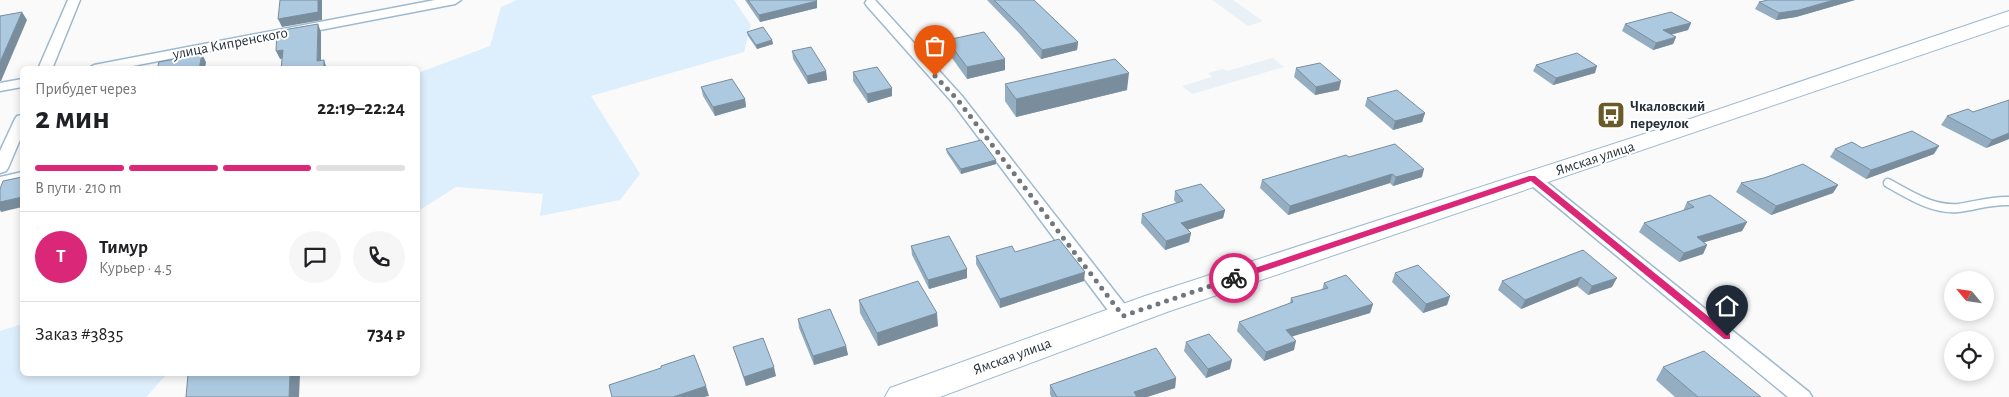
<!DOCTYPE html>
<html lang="ru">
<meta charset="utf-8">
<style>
:root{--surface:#fff;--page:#f6f6f6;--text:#202124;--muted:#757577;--line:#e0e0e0;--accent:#db2777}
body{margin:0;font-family:"Alegreya Sans",sans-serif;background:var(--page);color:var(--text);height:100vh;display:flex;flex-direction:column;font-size:19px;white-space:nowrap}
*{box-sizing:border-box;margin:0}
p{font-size:16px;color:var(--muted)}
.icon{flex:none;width:28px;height:28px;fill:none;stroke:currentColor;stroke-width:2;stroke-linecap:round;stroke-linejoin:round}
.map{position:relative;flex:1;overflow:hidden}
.side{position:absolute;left:20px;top:66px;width:400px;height:310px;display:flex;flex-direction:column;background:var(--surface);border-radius:8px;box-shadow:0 2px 8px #0003}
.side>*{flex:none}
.needle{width:32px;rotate:299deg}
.buttons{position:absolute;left:1944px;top:271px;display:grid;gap:10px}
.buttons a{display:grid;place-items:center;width:50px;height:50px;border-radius:50%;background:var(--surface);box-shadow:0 2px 8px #0003;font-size:25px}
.pin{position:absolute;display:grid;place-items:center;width:42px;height:42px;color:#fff;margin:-51px -21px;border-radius:50% 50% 50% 0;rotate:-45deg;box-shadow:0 0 5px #0007}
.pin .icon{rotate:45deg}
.courier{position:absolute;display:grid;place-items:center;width:50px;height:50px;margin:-25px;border:4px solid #db2777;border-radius:50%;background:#fff;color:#222;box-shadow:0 1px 6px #0007}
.headline em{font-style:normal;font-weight:700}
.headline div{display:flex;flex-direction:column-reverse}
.headline{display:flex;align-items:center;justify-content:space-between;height:85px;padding:0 15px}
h1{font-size:32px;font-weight:700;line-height:38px}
.bar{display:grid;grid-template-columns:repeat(4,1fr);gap:8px 5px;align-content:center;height:60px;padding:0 15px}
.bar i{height:6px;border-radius:4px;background:var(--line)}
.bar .active{background:var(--accent)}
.bar p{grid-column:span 4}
.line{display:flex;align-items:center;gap:12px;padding:0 15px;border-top:1px solid var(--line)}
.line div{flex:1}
.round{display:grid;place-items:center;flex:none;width:52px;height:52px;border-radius:26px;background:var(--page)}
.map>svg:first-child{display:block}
.built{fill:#e9f0f6}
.green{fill:#ddeefc}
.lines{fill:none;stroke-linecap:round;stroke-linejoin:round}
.lane-casing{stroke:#9db9cf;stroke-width:11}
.street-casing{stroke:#9db9cf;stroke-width:3}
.highway-casing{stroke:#9db9cf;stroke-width:2}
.lane{stroke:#fff;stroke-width:8}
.street{fill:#fff;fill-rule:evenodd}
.highway{fill:#fff;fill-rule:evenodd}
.wall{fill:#95adc1}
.shaded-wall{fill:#798d9d}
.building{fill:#adc9e0;stroke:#798d9d}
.route{fill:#db2777}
.done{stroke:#70777d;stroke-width:5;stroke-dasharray:0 9}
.labels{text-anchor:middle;stroke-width:4;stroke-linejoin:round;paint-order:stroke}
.street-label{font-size:15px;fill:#26313a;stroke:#fff}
.poi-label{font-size:15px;font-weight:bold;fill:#26313a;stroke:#fff;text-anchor:start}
</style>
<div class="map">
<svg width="2009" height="397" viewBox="0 0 2009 397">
<rect width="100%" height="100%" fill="#fafafa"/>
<path class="built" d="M1212,0H1233L1263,21L1248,26Z
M1273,58L1284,67L1192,94L1182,86L1212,77L1208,73L1223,69L1227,71Z"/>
<path class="green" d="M517,0H734L751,25L744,52L591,96L640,174L620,200L540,216L543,194L456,187L418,211V73L490,46L501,7Z
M22,324V374H167L146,397H0V331Z"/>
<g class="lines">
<defs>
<path id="lane" d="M1888,183C1910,195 1932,210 1958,208C1975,206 1991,200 2009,201"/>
<path id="street" d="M68,0H80L52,69H38Z
M435,0H461L455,4L117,69H87L94,65Z
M867,0H875L962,96L1130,311L1132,316L1130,321L1123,323L1116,321L952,102L867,6L865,3Z
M22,79V87L0,91V83Z
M22,115V135L8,168L6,171L0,173V151L15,119L17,116Z
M22,172V182L0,187V177Z
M1532,173L1538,175L1809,392L1812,397H1788L1526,181L1524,178L1526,175Z"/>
<path id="highway" d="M2009,11V25L1167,312L940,397H885L890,388L1145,296L1681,122Z"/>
</defs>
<use href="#lane" class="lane-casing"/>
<use href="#street" class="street-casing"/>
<use href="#highway" class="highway-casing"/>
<use href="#lane" class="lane"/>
<use href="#street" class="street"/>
<use href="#highway" class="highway"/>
</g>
<path class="wall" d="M745,0H816L817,8L760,22Z
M987,0H1034L1078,42L1077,50L1041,59L1019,33Z
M1768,0H1855L1796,17L1776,20L1755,9L1759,2Z
M1691,23L1688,30L1671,35L1676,37L1673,44L1653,50L1622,31L1625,24Z
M747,32L772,40L773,44L757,49L748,36Z
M947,40L1005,70L967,79L947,51Z
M792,51L826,71L827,80L808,84L793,59Z
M1536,65L1595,73L1553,85L1533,71Z
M1296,68L1339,90L1315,95L1294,77Z
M853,72L892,96L868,103L853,81Z
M1005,84L1127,90L1016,117L1005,101Z
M701,87L745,99L746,107L715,116L703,96Z
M1367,98L1425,113L1422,122L1393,130L1365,106Z
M1973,112L2009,139L1986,148L1941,125L1947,116Z
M1862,148L1934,154L1866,179L1830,157L1835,149Z
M946,149L996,160V164L961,174L947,153Z
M1349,157L1422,177L1393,186L1390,183L1288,215L1260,188L1262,180Z
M1741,183L1838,185L1833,193L1771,215L1736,192Z
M1175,191L1225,210L1223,218L1187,230L1191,233L1189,242L1165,250L1141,223L1142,214L1176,203L1174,200Z
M1687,202L1747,222L1742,231L1704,242L1707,245L1703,254L1679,262L1639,232L1644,223L1683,211Z
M911,246L967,278L929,289L912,255Z
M1583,250L1612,287L1588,295L1577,286L1521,309L1498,290L1502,281Z
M1015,252L1084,281L1000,308L976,264V256Z
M1395,273L1450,296L1447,305L1423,313L1392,282Z
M1324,283L1373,304L1370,313L1292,336L1294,350L1264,361L1237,331L1239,322L1290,303L1291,298L1322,290Z
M859,300L938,326L878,346L860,313Z
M798,319L846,346L848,355L814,365L799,328Z
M1186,342L1230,369L1206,378L1184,351Z
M733,347L776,376L746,386Z
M1663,367L1761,397H1675L1656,380Z
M1176,378L1175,388L1147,397H1051L1050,394V385Z"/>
<path class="shaded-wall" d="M318,0H322V20L282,27L278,19Z
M1834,0H1855L1796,17L1776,20L1779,13Z
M817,1V8L760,22L759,15Z
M22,12L27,20L1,81H0V62Z
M1691,23L1688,30L1660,37L1663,30Z
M318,24L321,32V69L317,61Z
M1676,37L1673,44L1653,50L1656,43Z
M772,40L773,44L757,49L756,45Z
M1078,42L1077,50L1041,59L1042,50Z
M283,50L287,58L280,59L276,51Z
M202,54L206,62L205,69H199Z
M1005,59V70L967,79V67Z
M324,60L327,69H324Z
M1597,66L1595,73L1553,85L1556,78Z
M826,71L827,80L808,84L807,76Z
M1129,73L1127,90L1016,117V99Z
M1341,81L1339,90L1315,95L1316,87Z
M892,88V96L868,103L867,94Z
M745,99L746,107L715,116L713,107Z
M1425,113L1422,122L1393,130L1395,121Z
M2009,133V139L1986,148L1992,140Z
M1939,146L1934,154L1866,179L1871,170Z
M996,160V164L961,174V169Z
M1424,169L1422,177L1393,186L1396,177Z
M1392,174L1390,183L1288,215L1290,206Z
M1838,185L1833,193L1771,215L1776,206Z
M22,197V207L1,212L0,210V202Z
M1225,210L1223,218L1180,232L1181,223Z
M1747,222L1742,231L1692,246L1697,237Z
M1191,233L1189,242L1165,250L1166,241Z
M1707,245L1703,254L1679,262L1684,253Z
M967,269V278L929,289L928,280Z
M1085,272L1084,281L1000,308V299Z
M1581,277L1577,286L1521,309L1525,300Z
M1617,278L1612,287L1588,295L1592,286Z
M1450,296L1447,305L1423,313L1426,304Z
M1373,304L1370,313L1284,339L1286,330Z
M937,313L938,326L878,346L877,333Z
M1296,341L1294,350L1264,361L1266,352Z
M846,346L848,355L814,365L813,356Z
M1232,360L1230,369L1206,378L1208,369Z
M774,367L776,376L746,386L744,377Z
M290,374H300L299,397H289Z
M1176,378L1175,388L1147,397H1133L1134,392Z
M706,386L709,396L704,397H673Z"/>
<path class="building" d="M280,0H318V12L278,19Z
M748,0H816L817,1L759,15Z
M994,0H1034L1078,42L1042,50L1019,25Z
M1768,0H1834L1799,10L1779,13L1759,2Z
M22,12L0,62V16Z
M1671,12L1691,23L1663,30L1676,37L1656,43L1625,24Z
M318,24L317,61L324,60V69H281L283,50L276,51L277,31Z
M763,27L772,40L756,45L747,32Z
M984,32L1005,59L967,67L947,40Z
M811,47L826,71L807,76L792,51Z
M1577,53L1597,66L1556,78L1536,65Z
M202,54L199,69H157L159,62Z
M1115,59L1129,73L1016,99L1005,84Z
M1320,63L1341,81L1316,87L1296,68Z
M877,67L892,88L867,94L853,72Z
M732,79L745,99L713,107L701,87Z
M1397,90L1425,113L1395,121L1367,98Z
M2009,100V133L1992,140L1947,116L1968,109L1973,112Z
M1912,131L1939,146L1871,170L1835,149L1852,142L1862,148Z
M981,140L996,160L961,169L946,149Z
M1395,144L1424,169L1396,177L1392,174L1290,206L1262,180L1346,155L1349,157Z
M1803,164L1838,185L1776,206L1741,183L1764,178Z
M22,177V197L0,202V189L3,181Z
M1201,184L1225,210L1181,223L1191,233L1166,241L1142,214L1183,201L1175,191Z
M1710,195L1747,222L1697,237L1707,245L1684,253L1644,223L1694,207L1687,202Z
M949,236L967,269L928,280L911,246Z
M1059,239L1085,272L1000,299L976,256L1012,246L1015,252Z
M1583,250L1617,278L1592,286L1581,277L1525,300L1502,281Z
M1418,265L1450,296L1426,304L1395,273Z
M1346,275L1373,304L1286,330L1296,341L1266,352L1239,322L1293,302L1291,298L1328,288L1324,283Z
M918,281L937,313L877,333L859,300Z
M830,309L846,346L813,356L798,319Z
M1209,334L1232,360L1208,369L1186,342Z
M763,338L774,367L744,377L733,347Z
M1156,348L1176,378L1134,392L1137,397H1057L1050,385Z
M1704,351L1761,397H1698L1663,367Z
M694,355L706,386L673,397H612L609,385L661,368V366Z
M188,374H290L289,397H186Z"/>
<path class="route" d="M1529,176H1535L1730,334V339H1724L1531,181L1237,280H1231L1230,278L1231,276Z"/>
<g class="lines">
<path class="done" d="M935,76L957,99L1123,316L1234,278"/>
</g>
<defs>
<symbol id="bus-square" viewBox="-11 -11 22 22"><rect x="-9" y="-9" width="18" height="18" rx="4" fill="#695a27" stroke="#fff"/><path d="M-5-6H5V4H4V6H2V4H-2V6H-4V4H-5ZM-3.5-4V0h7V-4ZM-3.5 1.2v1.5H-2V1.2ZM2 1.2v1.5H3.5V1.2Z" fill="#fff"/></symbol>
</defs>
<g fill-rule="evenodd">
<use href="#bus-square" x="1595" y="99" width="32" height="32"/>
</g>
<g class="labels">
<g class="street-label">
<text transform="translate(230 43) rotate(-11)" y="5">улица Кипренского</text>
<text transform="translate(1595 158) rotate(-18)" y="5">Ямская улица</text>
<text transform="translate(1012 356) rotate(-20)" y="5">Ямская улица</text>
</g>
<g class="poi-label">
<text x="1630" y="111">Чкаловский<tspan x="1630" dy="17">переулок</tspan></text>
</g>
</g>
</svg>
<div class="buttons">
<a><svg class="needle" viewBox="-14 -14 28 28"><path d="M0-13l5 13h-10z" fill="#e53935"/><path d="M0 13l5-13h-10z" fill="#757577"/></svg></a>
<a><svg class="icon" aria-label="locate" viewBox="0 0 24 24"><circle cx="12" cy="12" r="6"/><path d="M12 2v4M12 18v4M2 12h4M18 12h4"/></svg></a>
</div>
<div class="pin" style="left:935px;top:76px;background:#ea580c"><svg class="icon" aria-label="bag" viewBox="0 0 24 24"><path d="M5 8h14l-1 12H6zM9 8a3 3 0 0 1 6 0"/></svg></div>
<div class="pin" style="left:1727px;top:336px;background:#1f2937"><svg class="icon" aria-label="home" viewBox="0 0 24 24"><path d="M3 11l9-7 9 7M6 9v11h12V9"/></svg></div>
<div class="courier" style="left:1234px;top:278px"><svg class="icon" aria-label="bike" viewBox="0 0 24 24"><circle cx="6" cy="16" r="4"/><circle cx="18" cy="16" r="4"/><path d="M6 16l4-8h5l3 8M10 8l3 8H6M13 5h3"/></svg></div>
<section class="side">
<div class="headline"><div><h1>2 мин</h1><p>Прибудет через</p></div><em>22:19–22:24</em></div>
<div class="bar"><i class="active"></i><i class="active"></i><i class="active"></i><i></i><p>В пути · 210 m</p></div>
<div class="line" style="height:90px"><b class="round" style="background:var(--accent);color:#fff">Т</b><div><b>Тимур</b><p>Курьер · 4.5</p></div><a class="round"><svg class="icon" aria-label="chat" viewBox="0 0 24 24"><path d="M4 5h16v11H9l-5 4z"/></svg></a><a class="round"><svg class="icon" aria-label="phone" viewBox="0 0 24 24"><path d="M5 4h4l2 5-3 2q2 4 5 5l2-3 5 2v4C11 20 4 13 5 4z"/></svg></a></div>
<div class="line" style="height:65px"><div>Заказ #3835</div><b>734 ₽</b></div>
</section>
</div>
